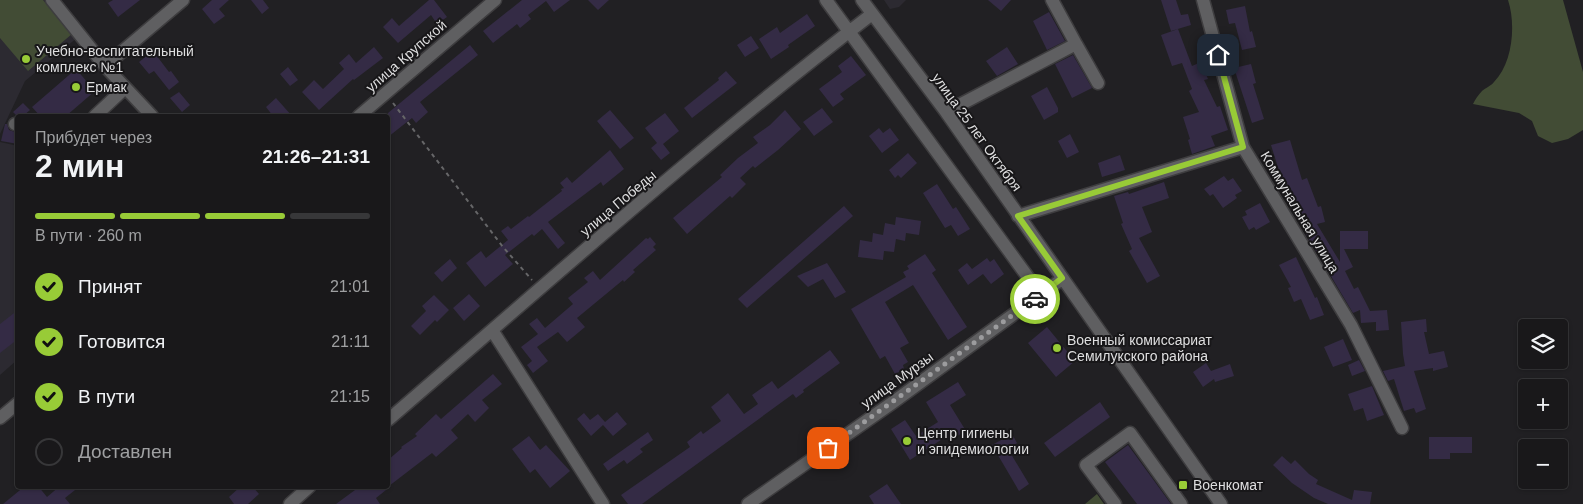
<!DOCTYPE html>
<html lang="ru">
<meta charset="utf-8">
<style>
:root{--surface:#19181a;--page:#222123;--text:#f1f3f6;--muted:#9fa0a2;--line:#373739;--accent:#98cb37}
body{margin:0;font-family:Helvetica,sans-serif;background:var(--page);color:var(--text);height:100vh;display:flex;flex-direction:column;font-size:19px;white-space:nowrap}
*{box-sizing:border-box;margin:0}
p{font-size:16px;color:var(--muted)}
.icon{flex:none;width:28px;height:28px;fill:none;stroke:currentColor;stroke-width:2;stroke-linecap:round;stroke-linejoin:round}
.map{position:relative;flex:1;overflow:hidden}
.details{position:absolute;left:15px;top:114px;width:375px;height:375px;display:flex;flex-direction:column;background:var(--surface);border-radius:5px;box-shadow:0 1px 4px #0004,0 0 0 1px var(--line)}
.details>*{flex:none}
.tools{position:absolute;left:1518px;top:319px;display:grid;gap:10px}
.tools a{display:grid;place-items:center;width:50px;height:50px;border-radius:5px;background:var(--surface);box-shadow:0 1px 4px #0004,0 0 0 1px var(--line);font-size:25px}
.pin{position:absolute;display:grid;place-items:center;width:42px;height:42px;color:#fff;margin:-21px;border-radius:10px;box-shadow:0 2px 8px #0006}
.courier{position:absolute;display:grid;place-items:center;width:50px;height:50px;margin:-25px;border:4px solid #98cb37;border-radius:50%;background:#fff;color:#222;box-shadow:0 1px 6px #0007}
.overview em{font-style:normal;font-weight:600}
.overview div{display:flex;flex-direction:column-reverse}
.overview{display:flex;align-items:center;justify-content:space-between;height:85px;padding:0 20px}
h1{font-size:32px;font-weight:600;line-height:38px}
.bar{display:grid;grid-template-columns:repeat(4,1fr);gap:8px 5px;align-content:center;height:60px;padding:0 20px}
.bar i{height:6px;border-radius:4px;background:var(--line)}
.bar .on{background:var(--accent)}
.bar p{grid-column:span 4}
ol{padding:0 20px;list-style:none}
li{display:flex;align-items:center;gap:15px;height:55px}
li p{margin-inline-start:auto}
li .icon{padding:5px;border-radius:50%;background:var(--accent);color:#111;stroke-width:4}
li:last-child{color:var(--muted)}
li i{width:28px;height:28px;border:2px solid var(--line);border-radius:50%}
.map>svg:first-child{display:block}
.built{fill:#2c2a31}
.green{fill:#424c35}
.building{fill:#342b45}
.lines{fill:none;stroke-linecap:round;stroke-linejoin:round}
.minor-casing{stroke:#3e3d3f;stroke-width:15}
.path{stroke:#666668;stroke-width:2;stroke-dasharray:4 4;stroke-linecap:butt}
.minor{stroke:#5f5f61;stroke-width:12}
.done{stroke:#9c9c9e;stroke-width:5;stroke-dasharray:0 9}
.route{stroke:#98cb37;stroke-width:6}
.poi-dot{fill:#98cb37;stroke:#181719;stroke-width:2}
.labels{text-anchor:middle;stroke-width:4;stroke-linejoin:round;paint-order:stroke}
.poi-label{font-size:14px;fill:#dfdfe0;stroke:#181719;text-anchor:start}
.street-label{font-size:14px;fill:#dfdfe0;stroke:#181719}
</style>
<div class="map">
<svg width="1583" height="504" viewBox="0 0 1583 504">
<rect width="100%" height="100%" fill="#212023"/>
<path class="built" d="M0,0H47L78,37L25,81L0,134Z
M884,0H906L899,7L890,9Z
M0,142L18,146L17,360L0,375Z"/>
<path class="green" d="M0,0H43L72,34L28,71L0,38Z
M1508,0H1563L1583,72V130L1568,139L1552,143L1538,136L1532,121L1519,113L1473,104C1475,100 1478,95 1482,91C1485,88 1491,86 1494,82C1513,63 1516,24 1508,0Z
M1097,494L1104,504H1085Z"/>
<path class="building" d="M113,0H140L118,17L108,3Z
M212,0H229L219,9L225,16L214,24L202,9Z
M251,0H263L269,8L262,14Z
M429,0H434L447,17L437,24L431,15L398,43L383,27L392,18L399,26Z
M522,0H570L554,12L546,1L528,15L531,19L520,28L517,24L493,43L483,31Z
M588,0H609L598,10Z
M988,0H1011L1001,11Z
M1161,0H1176L1181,15L1188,14L1191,25L1171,31Z
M1245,6L1250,32L1252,31L1256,47L1242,50L1235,23L1229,24L1226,10Z
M1049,12L1065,41L1047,50L1033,21Z
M807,14L815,26L788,45L789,47L771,59L759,39L777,27L780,33Z
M1178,29L1192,66L1201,62L1208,79L1204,80L1217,107L1220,106L1228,130L1211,136L1215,146L1192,154L1188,140L1190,139L1183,117L1199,112L1189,91L1192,89L1182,63L1172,66L1161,35Z
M751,36L759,48L745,57L737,45Z
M470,45L478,55L420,102L428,112L416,123L412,118L388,137V113Z
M374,47L383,58L354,80L353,79L319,110L302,92L314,80L323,89L344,69L339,63L349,54L356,63Z
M1007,47L1018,64L997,76L986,61Z
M153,51L169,72L171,71L179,82L169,90L154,71L149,74L139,62Z
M1073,55L1092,88L1072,98L1055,64Z
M851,56L866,75L840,94L844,99L833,107L819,89L842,72L838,66Z
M1251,64L1256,83L1253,84L1264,119L1252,123L1234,68Z
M288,67L298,80L290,86L280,74Z
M76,69L95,91L66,116H40L32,107Z
M726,71L737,83L692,118L684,108L719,80L718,78Z
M1047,87L1058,108V112L1044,120L1031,96Z
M179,92L190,105L182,112L170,98Z
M276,98L292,116H273L266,107Z
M23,103L30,110L23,116H17L13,112Z
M822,108L833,122L814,136L803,122Z
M610,110L634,138L620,149L597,121Z
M785,110L801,129L778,150L755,168L753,166L740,178L746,184L732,198L730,196L687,234L673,218L722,177L720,175L738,158L758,143L753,137L770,125Z
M665,113L679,131L663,144L670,153L661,160L651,148L657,143L645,128Z
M5,124H7L9,130L18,133V144L1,141Z
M879,128L883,133L890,128L899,140L882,153L869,136Z
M1070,134L1079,152L1067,158L1058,141Z
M1290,140L1302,180L1307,178L1318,207L1321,206L1325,222L1317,224L1340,262V231H1368V249H1344L1353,267L1345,271L1354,289L1358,287L1370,311L1387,310L1389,330L1376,331V322L1361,323L1360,310L1353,313L1301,226L1296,210L1283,177H1281L1271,145Z
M610,150L624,169L603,186L601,182L548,222L565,243L558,249L542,229L534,236L532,234L505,255L513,264L485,287L466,263L481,251L486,258L508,240L501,231L508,226L511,229L528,216L529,217L562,191L561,189L564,188L560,183L567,177L572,183Z
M908,153L917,163L901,178L898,175L895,178L889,170Z
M1120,155L1125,170L1102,177L1098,163Z
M1224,176L1228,181L1233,178L1242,191L1235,195L1237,198L1223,208L1213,194L1210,196L1204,189Z
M1164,182L1169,198L1142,207L1152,232L1139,238L1160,276L1147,283L1129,251L1132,249L1121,224L1123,223L1114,196L1128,192L1129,194Z
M937,184L953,209L956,207L970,229L958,236L951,225L945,228L923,193Z
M1260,203L1270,222L1256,230L1254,227L1249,230L1242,217L1247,215L1245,211Z
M844,206L853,216L747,308L738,299Z
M896,217L921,221L919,235L906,233L905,241L896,239L894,252L884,251L883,260L858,257L860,240L872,242L873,233L883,235L885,223L895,225Z
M650,237L656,244L653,247L656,250L633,270L635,272L624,282L623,280L577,318L585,327L567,342L558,332L537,347L548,361L533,373L527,365L532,361L521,347L538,334L529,324L537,318L545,328L573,304L568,298L588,282L584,278L593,271L600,280L646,238L648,239Z
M925,254L936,270L932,273L967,327L948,340L913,285L885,302L909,343L900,348L908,362L903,365L904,369L895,374L885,356L880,359L851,309L906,277L903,272L909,269L907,266Z
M1296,257L1315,298L1317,297L1324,315L1310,320L1301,299L1294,302L1288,288L1291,287L1279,265Z
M987,258L990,262L994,259L1004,274L991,284L983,274L968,285L958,270L967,263L972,269Z
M450,259L457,268L442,282L434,273Z
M827,263L846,292L835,298L823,279L808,287L797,276Z
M469,294L480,306L464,321L453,308Z
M434,295L449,310L437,322L435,320L420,335L411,326L426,311L422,306Z
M18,310V339L0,353V324Z
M1426,319L1427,332H1424L1429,354L1444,351L1448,367L1433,371V368L1414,371L1426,409L1416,413L1414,408L1404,411L1394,379L1388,381L1383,371L1405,366L1403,354L1401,322Z
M1047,327L1075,361L1056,377L1028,343Z
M1343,339L1352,360L1333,367L1324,347Z
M830,350L840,363L803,390L804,392L796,398L793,394L642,504H628L621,495L690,447L687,442L701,431L703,434L721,421L711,407L721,399L728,393L744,414L758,404L752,395L772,381L778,389Z
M1359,360L1365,371L1352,376L1348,365Z
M1206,363L1211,371L1230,364L1234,376L1215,382L1214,379L1203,387L1193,372Z
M493,374L502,384L482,400L489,408L475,422L468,414L451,430L458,438L436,457L432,453L389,486H391L376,498L380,504H336L355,490L353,486H388V460L402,448L401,447L417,436L415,434L436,414L441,419Z
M958,382L966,395L950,405L966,431L950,440L947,436L910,460L891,429L905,420L916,436L938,422L926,402Z
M1372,386L1384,415L1367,421L1363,408L1354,411L1348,394Z
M1100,402L1110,417L1055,457L1044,443Z
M617,412L627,424L613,436L603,425L591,436L577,419L584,413L590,420L598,414L605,422Z
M648,432L653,440L640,449L643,452L627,464L624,460L608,471L603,464Z
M1012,434L1017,443L1008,449L1029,484L1019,491L992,445Z
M529,436L540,450L546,445L570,471L550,488L535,469L530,473L512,449Z
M1429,437H1472V453H1450V459H1429Z
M1128,445L1171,504H1137L1105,462Z
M1282,456L1291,464L1295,460L1309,474L1318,480L1316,484L1352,500L1354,490L1372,492L1370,504H1328L1314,498L1292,483L1273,465Z
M887,484L901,504H874L869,496Z
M25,486H38L47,497L60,486H80L65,498L70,504H3Z
M241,486H252L259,494L248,504H234L229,497Z"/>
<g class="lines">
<defs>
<path id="minor" d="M52,0L105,66L152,116
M826,0L1041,295
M862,0L946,112L1221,504
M1203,0L1243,147L1351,325L1402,428
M1076,44L1098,83
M105,66L183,0
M946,112L1076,44L1052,0
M95,116L125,88
M359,116L495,0
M15,124L18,125
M1018,216L1243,147
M492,330L603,504
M0,418L18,403
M388,420C547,283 705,142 872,14
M290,504L310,486
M748,504L892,403L1062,279
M1115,504L1086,465L1130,433L1181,504"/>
</defs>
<use href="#minor" class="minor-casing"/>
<path class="path" d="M393,103L503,247L532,280"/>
<use href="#minor" class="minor"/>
</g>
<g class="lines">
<path class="done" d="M828,448L1035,299"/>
<path class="route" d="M1035,299L1062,278L1018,216L1243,147L1218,55"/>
</g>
<g class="poi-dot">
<circle cx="26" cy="59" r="5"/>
<circle cx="76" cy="87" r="5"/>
<circle cx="1057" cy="348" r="5"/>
<circle cx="907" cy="441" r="5"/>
<rect x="1178" y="480" width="10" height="10" rx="2.5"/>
</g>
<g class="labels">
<g class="poi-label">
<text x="36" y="56">Учебно-воспитательный<tspan x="36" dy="16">комплекс №1</tspan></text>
<text x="86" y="92">Ермак</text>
<text x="1067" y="345">Военный комиссариат<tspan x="1067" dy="16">Семилукского района</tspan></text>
<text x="917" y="438">Центр гигиены<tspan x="917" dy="16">и эпидемиологии</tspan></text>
<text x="1193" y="490">Военкомат</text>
</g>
<g class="street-label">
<text transform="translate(406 56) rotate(-41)" y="5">улица Крупской</text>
<text transform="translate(977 132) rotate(54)" y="5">улица 25 лет Октября</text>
<text transform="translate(618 203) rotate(-40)" y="5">улица Победы</text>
<text transform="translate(1300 212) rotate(59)" y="5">Коммунальная улица</text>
<text transform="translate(897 380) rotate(-36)" y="5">улица Мурзы</text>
</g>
</g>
</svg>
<div class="tools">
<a><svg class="icon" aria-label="layers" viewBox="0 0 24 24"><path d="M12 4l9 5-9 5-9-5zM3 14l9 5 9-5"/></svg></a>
<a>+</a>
<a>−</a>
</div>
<div class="pin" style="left:828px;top:448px;background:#ea580c"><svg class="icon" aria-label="bag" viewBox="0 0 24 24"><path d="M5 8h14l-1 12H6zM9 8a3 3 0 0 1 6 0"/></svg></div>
<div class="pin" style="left:1218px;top:55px;background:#1f2937"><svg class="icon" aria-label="home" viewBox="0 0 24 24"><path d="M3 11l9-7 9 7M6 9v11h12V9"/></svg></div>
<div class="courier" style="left:1035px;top:299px"><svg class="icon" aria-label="car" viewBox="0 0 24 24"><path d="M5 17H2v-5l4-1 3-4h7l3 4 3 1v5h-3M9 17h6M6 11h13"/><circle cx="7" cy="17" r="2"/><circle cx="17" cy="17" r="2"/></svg></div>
<section class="details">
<div class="overview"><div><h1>2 мин</h1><p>Прибудет через</p></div><em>21:26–21:31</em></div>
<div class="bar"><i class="on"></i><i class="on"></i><i class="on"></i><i></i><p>В пути · 260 m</p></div>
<ol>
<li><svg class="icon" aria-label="check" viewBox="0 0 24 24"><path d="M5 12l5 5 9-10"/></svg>Принят<p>21:01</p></li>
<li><svg class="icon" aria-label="check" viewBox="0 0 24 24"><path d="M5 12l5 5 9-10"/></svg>Готовится<p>21:11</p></li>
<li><svg class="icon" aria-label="check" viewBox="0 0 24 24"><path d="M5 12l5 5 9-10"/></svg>В пути<p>21:15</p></li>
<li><i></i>Доставлен</li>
</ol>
</section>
</div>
